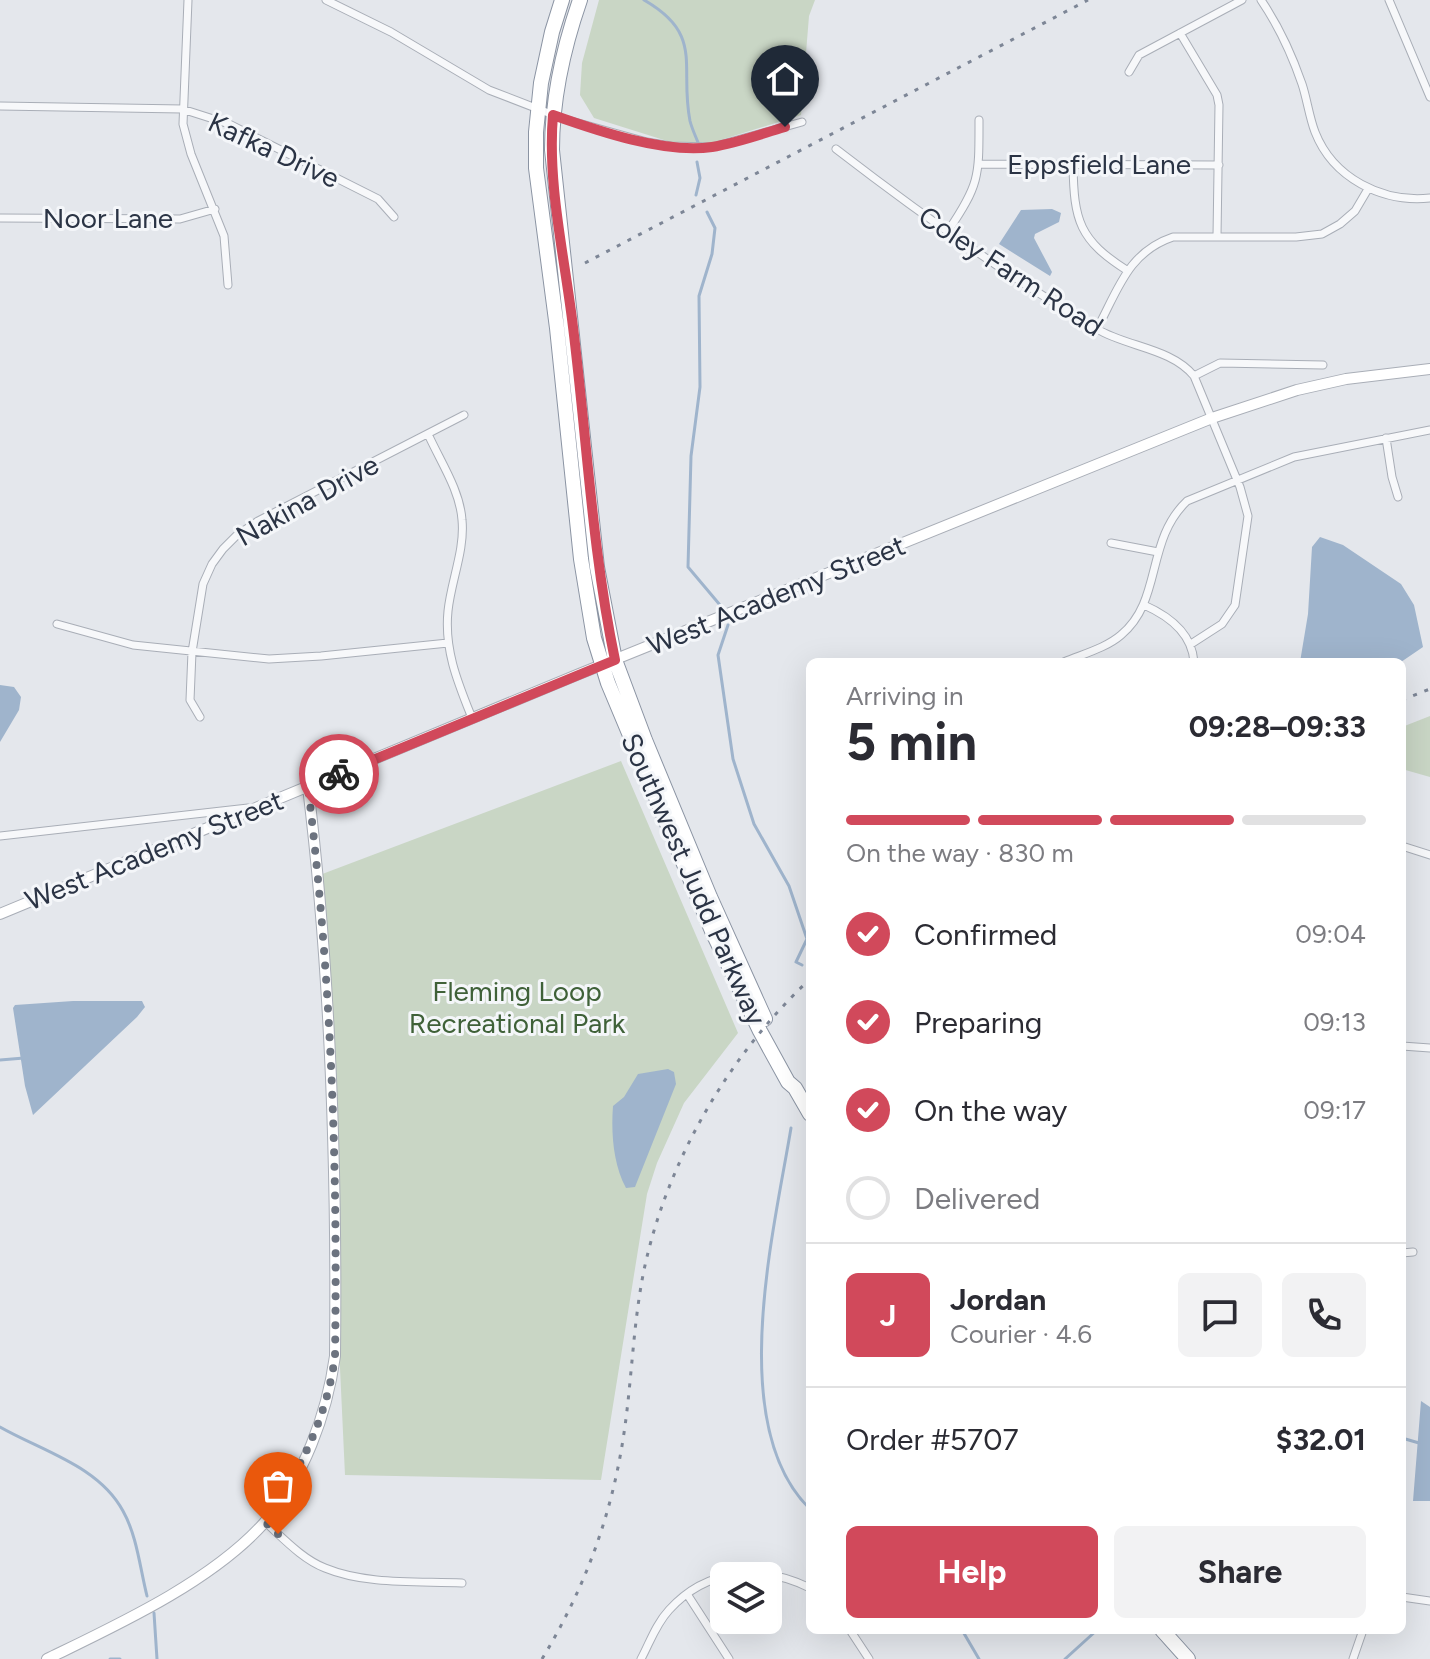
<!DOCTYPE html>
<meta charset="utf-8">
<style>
:root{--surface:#fff;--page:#f2f2f3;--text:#2b2b33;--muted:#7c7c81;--line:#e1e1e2;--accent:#d1495b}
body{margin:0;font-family:Figtree,sans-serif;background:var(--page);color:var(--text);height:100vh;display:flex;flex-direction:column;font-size:30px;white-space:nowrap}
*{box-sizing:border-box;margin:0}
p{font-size:26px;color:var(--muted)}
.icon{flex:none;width:44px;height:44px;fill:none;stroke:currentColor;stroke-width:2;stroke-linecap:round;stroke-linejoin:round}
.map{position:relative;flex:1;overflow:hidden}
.panel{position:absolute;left:806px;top:658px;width:600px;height:976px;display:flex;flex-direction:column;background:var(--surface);border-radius:12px;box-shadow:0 8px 32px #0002}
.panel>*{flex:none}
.controls{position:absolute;left:710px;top:1562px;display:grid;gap:16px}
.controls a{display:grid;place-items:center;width:72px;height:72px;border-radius:12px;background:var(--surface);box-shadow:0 8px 32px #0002;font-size:40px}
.pin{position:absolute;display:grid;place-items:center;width:68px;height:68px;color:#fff;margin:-82px -34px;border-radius:50% 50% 50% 0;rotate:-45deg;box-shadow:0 0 8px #0007}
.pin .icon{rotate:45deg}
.courier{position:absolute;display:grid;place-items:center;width:80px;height:80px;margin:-40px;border:6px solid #d1495b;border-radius:50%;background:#fff;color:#222;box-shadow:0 2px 10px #0007}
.summary em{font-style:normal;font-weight:700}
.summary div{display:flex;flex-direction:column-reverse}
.summary{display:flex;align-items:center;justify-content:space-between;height:136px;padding:0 40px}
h1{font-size:52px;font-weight:700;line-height:60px}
.bar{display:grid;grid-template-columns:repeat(4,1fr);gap:12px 8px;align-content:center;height:96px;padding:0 40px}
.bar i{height:10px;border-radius:6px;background:var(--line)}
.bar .current{background:var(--accent)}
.bar p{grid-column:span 4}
.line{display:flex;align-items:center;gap:20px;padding:0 40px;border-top:2px solid var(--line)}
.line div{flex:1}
.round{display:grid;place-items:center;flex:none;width:84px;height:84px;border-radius:12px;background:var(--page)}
ol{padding:0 40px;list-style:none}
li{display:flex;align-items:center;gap:24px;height:88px}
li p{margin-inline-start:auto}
li .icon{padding:8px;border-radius:50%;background:var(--accent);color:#fff;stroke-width:4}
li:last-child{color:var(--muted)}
li i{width:44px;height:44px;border:4px solid var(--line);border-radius:50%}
.primary-button{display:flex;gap:16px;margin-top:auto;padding:16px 40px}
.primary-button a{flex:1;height:92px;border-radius:12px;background:var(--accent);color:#fff;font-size:32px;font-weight:700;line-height:92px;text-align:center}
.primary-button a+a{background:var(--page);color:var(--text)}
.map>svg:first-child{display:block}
.green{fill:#c9d6c5}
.water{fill:#9fb4cc}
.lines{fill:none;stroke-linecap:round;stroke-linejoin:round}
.stream{stroke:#9fb4cc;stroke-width:3}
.street-casing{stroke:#a9aeb7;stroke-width:9}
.secondary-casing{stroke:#a9aeb7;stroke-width:12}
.highway-casing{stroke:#8b94a3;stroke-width:16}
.street{stroke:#f7f8fa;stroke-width:7}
.secondary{stroke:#fff;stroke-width:10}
.highway{stroke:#fff;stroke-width:14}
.rail{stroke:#7d8696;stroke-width:3;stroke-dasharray:4 8;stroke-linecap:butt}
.done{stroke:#6c737f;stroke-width:8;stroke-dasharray:0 14.4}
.route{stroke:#d1495b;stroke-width:10}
.labels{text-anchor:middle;stroke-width:6;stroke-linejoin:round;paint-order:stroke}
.street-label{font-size:28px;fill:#2b3445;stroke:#f4f6f9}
.park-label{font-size:28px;fill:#3f6138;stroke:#f4f6f9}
</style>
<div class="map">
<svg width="1430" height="1659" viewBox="0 0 1430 1659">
<rect width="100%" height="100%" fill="#e4e7ec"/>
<path class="green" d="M599,0H815L809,16L801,115L711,143L683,146L594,118L580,95L582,63Z
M1430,716V777L1402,769V727Z
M621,761L738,1033L684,1103L657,1163L647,1194L601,1480L345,1475L317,876Z"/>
<path class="water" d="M1052,209L1061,213L1059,222L1035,234L1034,238L1052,272L1050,276L999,244L1021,210Z
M1320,537L1343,545L1401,584L1414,605L1423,647L1401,662H1300L1308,614L1312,547Z
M0,685L14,687L21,697L19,710L0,742Z
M73,1001H142L145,1007L137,1017L33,1115L25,1086L13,1008L15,1005Z
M668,1069L674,1072L676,1084L635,1187L626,1188C613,1164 611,1132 613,1106L624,1097L638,1074Z
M1421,1401L1430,1407V1501H1413Z"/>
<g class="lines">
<path class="stream" d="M644,0C705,35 679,66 690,121C692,129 696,137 699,145
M696,195L700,178L697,162
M707,212L715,228L712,254L699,296L700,387L691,456L688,567L720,605
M728,625L718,655L733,759L754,824L789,886L807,939L796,962L802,965
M0,1060L24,1058
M791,1128C774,1231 725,1426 810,1509
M0,1427C42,1451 99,1466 123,1511C137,1536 140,1568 147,1596
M1402,1438L1419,1443
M154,1613L157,1659
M962,1630L979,1659
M110,1659H120
M1065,1659L1097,1630"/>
<defs>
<path id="street" d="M188,0L183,124L191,154L224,236L228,285
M326,0L391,32L489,90L564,119L647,142L671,146L712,147L802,122
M1261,0C1278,25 1292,55 1302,84C1307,99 1309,116 1315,132C1333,178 1382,203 1430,198
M1389,0L1430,97
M1180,33L1217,95L1219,105L1217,236
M1129,72L1139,55L1242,0
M0,106L182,109L229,124L378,199L394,217
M836,149C919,213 1006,275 1097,329C1127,347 1171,348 1194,376L1240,487L1248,516L1235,605L1222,624L1191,644
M979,164L1219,165
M1073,165C1074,221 1079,240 1128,271
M0,218L180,219L215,209
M948,231C980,184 979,176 979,120
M1097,329C1118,290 1128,252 1173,237H1296L1322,234L1340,224L1355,211L1368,189
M1194,376L1220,363L1323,365
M428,434C440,461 460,490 462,520C465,550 451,581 448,611C444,650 458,683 472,718
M1386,438L1392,477L1398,497
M1111,543L1158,552
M1144,605C1169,616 1192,633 1194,662
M57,624L133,645L269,659L321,656L448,643
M1064,662C1083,654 1106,648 1121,635C1163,600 1145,541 1187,501L1294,457L1430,430
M200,717L190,700L192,652L203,584L212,564L223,549L236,536L258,521L464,415
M0,836L248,808
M1402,846L1430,855
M1402,1046L1430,1048
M1402,1253L1413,1252
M265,1522C283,1538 302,1559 325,1568C366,1585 418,1581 462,1583
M687,1594L729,1659
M1402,1597L1430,1601
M850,1630L869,1659
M641,1659C650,1642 656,1624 669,1610C707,1568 761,1564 810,1588
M1353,1659L1363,1630"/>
<path id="secondary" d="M0,914L579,674L1212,418L1297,390L1346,379L1430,369
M47,1659C117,1625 211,1582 264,1523C304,1478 327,1414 335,1356C337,1166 331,976 308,787"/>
<path id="highway" d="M562,0L552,32L541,83L536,132V168L557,328L581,559L594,638L608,683L712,931L760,1031L788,1082L795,1088L810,1114
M580,0C563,49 552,98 552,150L597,567L615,660L645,740L710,897L765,1019
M1162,1630L1188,1659"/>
</defs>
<use href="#street" class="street-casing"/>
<use href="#secondary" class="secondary-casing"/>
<use href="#highway" class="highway-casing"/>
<use href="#street" class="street"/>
<use href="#secondary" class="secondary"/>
<use href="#highway" class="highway"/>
<path class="rail" d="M585,263L1088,0
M1402,700L1430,689
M542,1659C585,1588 612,1515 624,1433C632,1379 633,1324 644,1270C667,1161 729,1055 810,979"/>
</g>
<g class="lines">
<path class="done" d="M278,1534L265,1522C300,1470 327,1418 335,1356C338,1166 331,976 308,787L339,774"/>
<path class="route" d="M339,774L615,660C592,550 587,439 573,327C565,258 547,185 553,115C598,131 665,154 712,147C737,143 761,134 785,127"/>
</g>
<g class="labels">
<g class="street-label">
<text transform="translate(274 150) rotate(25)" y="10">Kafka Drive</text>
<text x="1099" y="174">Eppsfield Lane</text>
<text x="108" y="228">Noor Lane</text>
<text transform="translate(1011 271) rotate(33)" y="10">Coley Farm Road</text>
<text transform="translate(307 500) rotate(-29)" y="10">Nakina Drive</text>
<text transform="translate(776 595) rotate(-22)" y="10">West Academy Street</text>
<text transform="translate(154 850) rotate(-22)" y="10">West Academy Street</text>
<text transform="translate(694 879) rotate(66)" y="10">Southwest Judd Parkway</text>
</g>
<g class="park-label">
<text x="517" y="1001">Fleming Loop<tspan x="517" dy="32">Recreational Park</tspan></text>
</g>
</g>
</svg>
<div class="controls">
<a><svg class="icon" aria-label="layers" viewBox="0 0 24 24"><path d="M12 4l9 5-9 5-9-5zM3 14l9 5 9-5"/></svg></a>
</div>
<div class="pin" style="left:278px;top:1534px;background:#ea580c"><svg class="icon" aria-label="bag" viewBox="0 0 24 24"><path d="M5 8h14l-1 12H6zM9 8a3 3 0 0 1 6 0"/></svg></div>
<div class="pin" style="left:785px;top:127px;background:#1f2937"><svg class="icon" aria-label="home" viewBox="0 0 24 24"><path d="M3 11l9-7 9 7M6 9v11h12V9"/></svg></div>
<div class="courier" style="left:339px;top:774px"><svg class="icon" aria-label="bike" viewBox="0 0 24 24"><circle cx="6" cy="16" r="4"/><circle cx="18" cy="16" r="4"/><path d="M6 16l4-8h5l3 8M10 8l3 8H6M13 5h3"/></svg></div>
<section class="panel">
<div class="summary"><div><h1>5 min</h1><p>Arriving in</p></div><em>09:28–09:33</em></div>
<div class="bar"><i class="current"></i><i class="current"></i><i class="current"></i><i></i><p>On the way · 830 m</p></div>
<ol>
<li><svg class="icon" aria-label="check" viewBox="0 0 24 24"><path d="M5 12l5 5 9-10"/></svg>Confirmed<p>09:04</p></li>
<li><svg class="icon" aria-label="check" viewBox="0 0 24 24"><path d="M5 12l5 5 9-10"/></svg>Preparing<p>09:13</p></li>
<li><svg class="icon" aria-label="check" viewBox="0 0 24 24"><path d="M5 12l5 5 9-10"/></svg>On the way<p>09:17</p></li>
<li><i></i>Delivered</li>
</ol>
<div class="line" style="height:144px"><b class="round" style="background:var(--accent);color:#fff">J</b><div><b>Jordan</b><p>Courier · 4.6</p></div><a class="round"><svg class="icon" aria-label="chat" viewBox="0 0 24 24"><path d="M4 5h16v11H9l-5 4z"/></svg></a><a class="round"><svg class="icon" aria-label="phone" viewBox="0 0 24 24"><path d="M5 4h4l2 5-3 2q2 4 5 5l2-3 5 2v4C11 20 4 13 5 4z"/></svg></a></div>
<div class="line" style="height:104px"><div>Order #5707</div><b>$32.01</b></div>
<div class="primary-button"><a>Help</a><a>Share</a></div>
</section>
</div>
